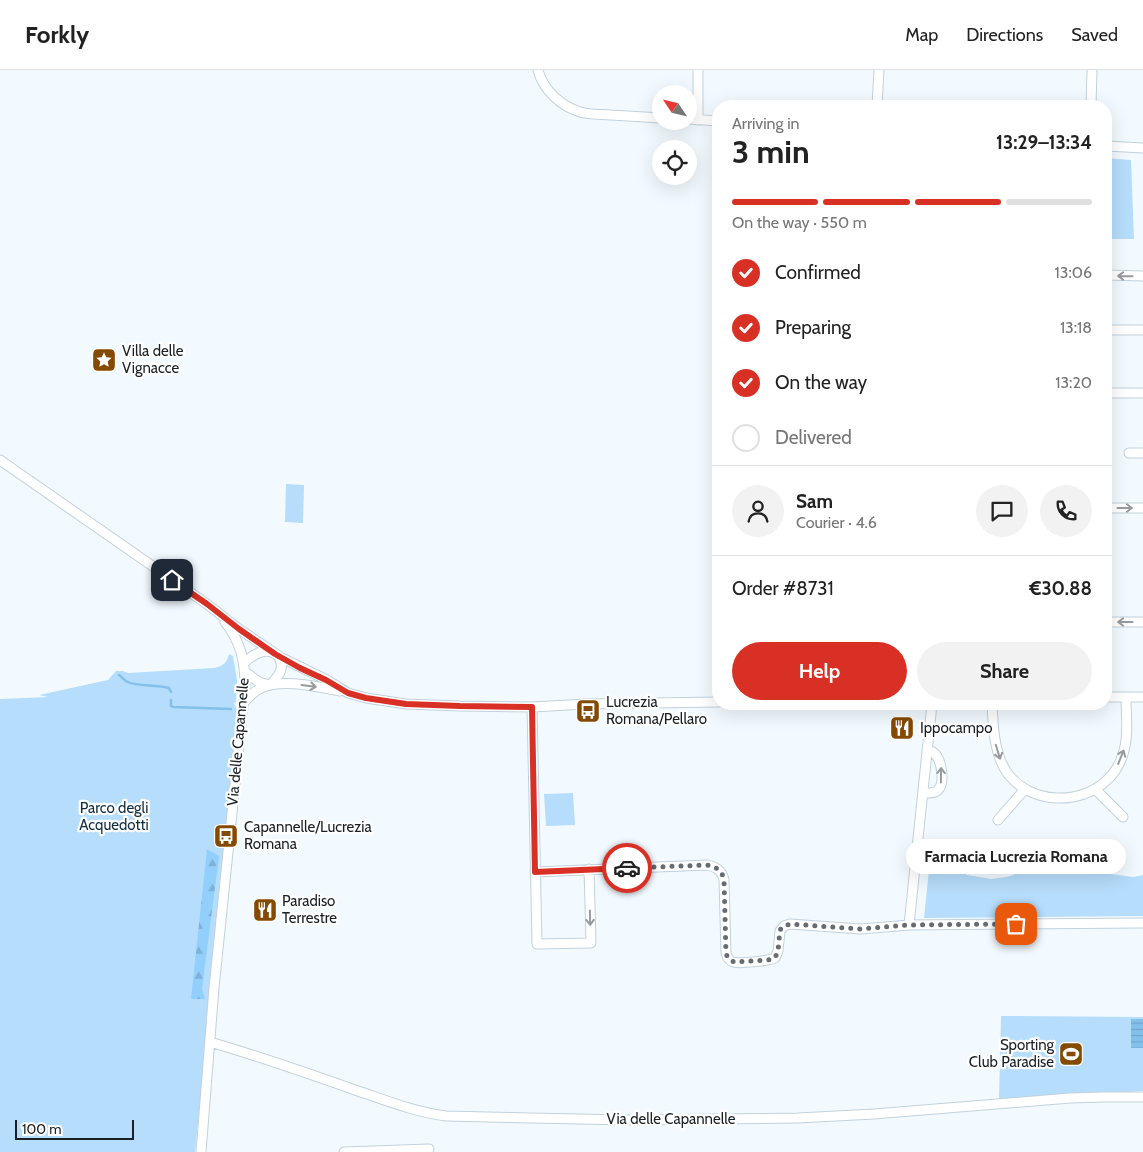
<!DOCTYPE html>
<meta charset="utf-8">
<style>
:root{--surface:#fff;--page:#f2f2f2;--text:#222;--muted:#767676;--line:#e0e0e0;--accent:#d93025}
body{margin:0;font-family:Cabin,sans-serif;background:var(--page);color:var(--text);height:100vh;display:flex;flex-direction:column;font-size:19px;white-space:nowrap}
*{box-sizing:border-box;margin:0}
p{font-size:16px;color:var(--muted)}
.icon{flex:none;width:28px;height:28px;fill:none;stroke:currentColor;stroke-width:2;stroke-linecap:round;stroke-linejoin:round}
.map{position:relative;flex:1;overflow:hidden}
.drawer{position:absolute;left:712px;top:30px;width:400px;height:610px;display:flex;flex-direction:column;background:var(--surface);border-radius:20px;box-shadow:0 5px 20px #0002}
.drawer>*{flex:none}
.needle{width:32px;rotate:305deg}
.buttons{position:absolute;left:652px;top:15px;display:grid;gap:10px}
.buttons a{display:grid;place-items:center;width:45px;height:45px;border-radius:50%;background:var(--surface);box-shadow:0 5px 20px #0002;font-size:25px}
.scale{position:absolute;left:15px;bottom:12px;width:119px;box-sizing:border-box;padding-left:5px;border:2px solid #1a2025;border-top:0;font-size:14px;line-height:18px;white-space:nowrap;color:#1a2025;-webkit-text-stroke:4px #fff;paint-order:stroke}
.pin{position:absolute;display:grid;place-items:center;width:42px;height:42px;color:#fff;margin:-21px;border-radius:10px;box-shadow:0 2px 8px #0006}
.courier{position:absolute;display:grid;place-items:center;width:50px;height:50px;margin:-25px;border:4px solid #d93025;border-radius:50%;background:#fff;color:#222;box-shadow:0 1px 6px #0007}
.bubble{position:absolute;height:35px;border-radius:18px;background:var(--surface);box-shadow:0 5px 20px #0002;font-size:16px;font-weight:800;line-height:35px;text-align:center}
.head em{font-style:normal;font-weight:800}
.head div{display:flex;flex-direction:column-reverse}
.head{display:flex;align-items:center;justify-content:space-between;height:85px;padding:0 20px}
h1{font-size:32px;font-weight:800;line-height:38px}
.bar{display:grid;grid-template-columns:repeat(4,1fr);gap:8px 5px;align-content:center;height:60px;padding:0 20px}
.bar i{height:6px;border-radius:4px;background:var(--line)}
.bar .active{background:var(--accent)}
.bar p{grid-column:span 4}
.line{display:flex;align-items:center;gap:12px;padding:0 20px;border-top:1px solid var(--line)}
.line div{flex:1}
.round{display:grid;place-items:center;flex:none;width:52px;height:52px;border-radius:26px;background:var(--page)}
ol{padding:0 20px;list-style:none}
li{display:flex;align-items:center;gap:15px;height:55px}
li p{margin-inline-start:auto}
li .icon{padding:5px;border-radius:50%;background:var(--accent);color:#fff;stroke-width:4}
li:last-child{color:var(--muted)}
li i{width:28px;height:28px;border:2px solid var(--line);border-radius:50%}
.cta{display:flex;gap:10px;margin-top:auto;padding:10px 20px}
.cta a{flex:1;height:58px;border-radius:30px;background:var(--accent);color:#fff;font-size:20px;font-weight:800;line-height:58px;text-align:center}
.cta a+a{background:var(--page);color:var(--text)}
header{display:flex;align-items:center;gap:30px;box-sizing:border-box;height:70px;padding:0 25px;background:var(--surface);border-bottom:1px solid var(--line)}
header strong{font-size:24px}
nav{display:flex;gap:28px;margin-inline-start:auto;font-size:18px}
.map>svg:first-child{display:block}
.green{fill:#b6ddfb}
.forest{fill:url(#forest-firs)}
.water{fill:url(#water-rules)}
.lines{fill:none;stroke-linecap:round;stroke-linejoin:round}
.stream{stroke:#84c0ec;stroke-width:2.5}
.minor-casing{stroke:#c1d1dd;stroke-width:11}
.minor{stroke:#fff;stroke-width:9}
.oneway{stroke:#989b9d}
.done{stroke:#666c71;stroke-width:5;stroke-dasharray:0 9}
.route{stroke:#d93025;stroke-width:6}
.labels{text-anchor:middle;stroke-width:4.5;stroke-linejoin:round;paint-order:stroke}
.poi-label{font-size:15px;fill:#1a2025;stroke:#fff;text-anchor:start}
.street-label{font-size:15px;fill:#1a2025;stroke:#fff}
.park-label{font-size:15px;fill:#112d3f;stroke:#fff}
</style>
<header>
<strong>Forkly</strong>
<nav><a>Map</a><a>Directions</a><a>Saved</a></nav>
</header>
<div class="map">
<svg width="1143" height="1082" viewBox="0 0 1143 1082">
<defs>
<pattern id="forest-firs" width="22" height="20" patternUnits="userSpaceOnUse" patternTransform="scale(1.25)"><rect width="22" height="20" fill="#92cffc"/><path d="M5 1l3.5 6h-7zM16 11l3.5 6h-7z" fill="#7db1d8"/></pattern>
<pattern id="water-rules" width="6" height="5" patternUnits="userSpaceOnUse" patternTransform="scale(1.25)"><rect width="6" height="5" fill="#84c0ec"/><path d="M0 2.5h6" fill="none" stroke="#71a5ca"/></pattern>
</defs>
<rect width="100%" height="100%" fill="#f3faff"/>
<path class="green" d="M1106,88L1131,90L1134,169H1106Z
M286,414L304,415L303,453L285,452Z
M229,584L233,586L237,610L236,632L234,633L239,644L195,1082H0V629L48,627L39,625L108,610L116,601H123L128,603L214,598C223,596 227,593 229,584Z
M573,723L575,755L546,756L544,724Z
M931,781L967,805L991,809L1006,807L1014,805V784L1111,782V804L1133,807L1143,805V846L924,848Z
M1001,946L1143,947V1021L999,1029Z"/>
<path class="forest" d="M207,779L219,786L202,919L205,929H191Z"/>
<path class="water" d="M1131,949H1143V978H1131Z"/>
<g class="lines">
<path class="stream" d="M119,605C122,607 125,611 128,612C138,617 156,614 169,618L171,622
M171,630V636L173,637L231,639"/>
<defs>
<path id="minor" d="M538,0C543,20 561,36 580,42C590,45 601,44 611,45C628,46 644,47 661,48
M877,36L879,0
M1091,36L1092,0
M689,49L719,51
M698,50V0
M1106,76L1143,78
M1106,205L1143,206
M1106,260H1143
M1106,323H1143
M1129,383H1143
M0,390L207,534L239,559L282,588L327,610L348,623L366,628L406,634L460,636L532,637L586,634L719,632
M1106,438H1143
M1106,552H1143
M244,593C253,584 268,575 279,587C281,591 282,594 281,599C280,605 275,610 270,615
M245,602L259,612L269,615
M1106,627H1143
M243,633C248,628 254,621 261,618C282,608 318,617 340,621
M992,634C993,656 994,685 1008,704C1031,734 1080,736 1107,710C1115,703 1120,694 1123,684C1129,667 1126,645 1126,627
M532,637L537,874L591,873L589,799
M1095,719L1123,747
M923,723C928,723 934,724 938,720C945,713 942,690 934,683C932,681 930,681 927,680
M998,750L1025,719
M535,802L707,795C716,797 722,800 724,810L726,883C727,887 728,890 733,892C740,894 768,891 775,888L778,881L780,861L784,856L790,854L861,859L909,855L1143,853
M909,855L932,634
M210,972C258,986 307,1003 355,1020C385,1030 414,1042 446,1046L626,1050L798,1048L874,1044L1070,1028L1104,1027H1143
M201,1082L214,918L245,617C245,590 241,573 225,552
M344,1082L429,1079"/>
</defs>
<use href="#minor" class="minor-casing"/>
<use href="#minor" class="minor"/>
</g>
<defs><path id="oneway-shaft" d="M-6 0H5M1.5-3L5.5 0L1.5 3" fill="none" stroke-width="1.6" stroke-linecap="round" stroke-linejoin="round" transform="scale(1.25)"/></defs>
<g class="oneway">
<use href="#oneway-shaft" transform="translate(1125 206) rotate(-179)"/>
<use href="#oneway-shaft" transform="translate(1125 438)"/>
<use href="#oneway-shaft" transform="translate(1125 552) rotate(-180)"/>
<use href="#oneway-shaft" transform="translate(309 616) rotate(7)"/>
<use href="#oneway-shaft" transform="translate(998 682) rotate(73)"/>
<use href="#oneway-shaft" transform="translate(1121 687) rotate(-68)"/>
<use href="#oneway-shaft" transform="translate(941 705) rotate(-89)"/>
<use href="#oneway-shaft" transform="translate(590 848) rotate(89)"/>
</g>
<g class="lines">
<path class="done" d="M627,798L707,795C716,797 722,800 724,810L726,884L729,889L734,892L768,890L775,888L778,881L780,860L784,856L790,854L861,859L909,855L1016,854"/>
<path class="route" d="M172,510L207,534L239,559L275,584L300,598L326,610L348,623L366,628L406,634L460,636L532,637L535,802L627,798"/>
</g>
<defs>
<symbol id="sight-square" viewBox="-11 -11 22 22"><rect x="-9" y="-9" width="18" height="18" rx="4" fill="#854a02" stroke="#fff"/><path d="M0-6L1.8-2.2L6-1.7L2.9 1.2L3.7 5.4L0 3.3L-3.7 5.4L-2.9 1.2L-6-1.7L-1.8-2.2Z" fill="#fff"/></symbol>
<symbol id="bus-square" viewBox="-11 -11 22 22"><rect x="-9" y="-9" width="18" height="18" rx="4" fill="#854a02" stroke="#fff"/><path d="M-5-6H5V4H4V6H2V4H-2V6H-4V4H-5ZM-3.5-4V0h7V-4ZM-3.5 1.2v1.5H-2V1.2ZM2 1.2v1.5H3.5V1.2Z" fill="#fff"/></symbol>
<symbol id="restaurant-square" viewBox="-11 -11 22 22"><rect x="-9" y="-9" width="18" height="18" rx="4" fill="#854a02" stroke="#fff"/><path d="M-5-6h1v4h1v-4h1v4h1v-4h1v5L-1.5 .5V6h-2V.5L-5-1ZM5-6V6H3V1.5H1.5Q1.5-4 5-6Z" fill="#fff"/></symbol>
<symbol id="stadium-square" viewBox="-11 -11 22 22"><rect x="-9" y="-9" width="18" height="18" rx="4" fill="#854a02" stroke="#fff"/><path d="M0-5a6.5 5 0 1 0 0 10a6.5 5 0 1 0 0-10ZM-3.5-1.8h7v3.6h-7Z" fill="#fff"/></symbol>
</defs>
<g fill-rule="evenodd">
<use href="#sight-square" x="90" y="276" width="28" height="28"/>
<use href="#bus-square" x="574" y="627" width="28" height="28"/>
<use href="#restaurant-square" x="888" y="644" width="28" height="28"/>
<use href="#bus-square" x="212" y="752" width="28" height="28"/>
<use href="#restaurant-square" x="251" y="826" width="28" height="28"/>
<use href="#stadium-square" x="1057" y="970" width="28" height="28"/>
</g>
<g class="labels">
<g class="poi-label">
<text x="122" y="286">Villa delle<tspan x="122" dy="17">Vignacce</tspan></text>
<text x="606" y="637">Lucrezia<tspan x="606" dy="17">Romana/Pellaro</tspan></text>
<text x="920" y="663">Ippocampo</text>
<text x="244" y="762">Capannelle/Lucrezia<tspan x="244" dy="17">Romana</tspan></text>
<text x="282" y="836">Paradiso<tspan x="282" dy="17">Terrestre</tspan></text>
<text x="1054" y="980" text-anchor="end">Sporting<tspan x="1054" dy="17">Club Paradise</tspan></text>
</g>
<g class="street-label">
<text transform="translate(238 672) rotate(-85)" y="5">Via delle Capannelle</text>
<text x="671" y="1054">Via delle Capannelle</text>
</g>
<g class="park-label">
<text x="114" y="743">Parco degli<tspan x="114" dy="17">Acquedotti</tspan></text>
</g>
</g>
</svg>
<div class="buttons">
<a><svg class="needle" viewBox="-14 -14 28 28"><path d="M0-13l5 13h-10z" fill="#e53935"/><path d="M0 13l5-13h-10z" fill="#767676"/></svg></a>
<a><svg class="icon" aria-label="locate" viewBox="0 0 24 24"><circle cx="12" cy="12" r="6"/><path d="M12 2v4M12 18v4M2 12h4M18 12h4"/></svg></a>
</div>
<div class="scale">100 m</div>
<div class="pin" style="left:1016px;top:854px;background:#ea580c"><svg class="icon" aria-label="bag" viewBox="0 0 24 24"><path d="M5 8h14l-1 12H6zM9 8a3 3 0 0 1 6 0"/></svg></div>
<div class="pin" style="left:172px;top:510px;background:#1f2937"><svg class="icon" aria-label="home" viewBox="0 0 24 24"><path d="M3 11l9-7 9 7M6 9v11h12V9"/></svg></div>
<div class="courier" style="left:627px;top:798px"><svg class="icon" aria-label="car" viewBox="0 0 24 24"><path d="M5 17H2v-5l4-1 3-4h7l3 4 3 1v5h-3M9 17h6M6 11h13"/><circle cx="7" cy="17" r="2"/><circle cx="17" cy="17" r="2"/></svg></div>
<div class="bubble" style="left:906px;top:769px;width:220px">Farmacia Lucrezia Romana</div>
<section class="drawer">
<div class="head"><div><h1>3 min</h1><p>Arriving in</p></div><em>13:29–13:34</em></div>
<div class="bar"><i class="active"></i><i class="active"></i><i class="active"></i><i></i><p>On the way · 550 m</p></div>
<ol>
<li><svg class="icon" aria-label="check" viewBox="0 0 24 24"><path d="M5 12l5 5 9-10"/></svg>Confirmed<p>13:06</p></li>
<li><svg class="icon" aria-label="check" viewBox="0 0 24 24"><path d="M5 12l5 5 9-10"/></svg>Preparing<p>13:18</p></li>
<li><svg class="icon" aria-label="check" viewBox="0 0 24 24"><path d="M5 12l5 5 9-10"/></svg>On the way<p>13:20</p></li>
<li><i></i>Delivered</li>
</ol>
<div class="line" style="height:90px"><a class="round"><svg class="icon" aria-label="person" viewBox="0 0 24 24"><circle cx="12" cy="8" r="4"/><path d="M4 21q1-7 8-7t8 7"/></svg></a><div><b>Sam</b><p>Courier · 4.6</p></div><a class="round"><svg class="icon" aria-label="chat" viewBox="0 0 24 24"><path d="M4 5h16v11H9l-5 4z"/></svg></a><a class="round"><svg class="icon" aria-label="phone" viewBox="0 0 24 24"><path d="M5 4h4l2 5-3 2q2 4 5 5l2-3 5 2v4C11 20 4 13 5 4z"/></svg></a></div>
<div class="line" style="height:65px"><div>Order #8731</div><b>€30.88</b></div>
<div class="cta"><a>Help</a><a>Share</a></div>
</section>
</div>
